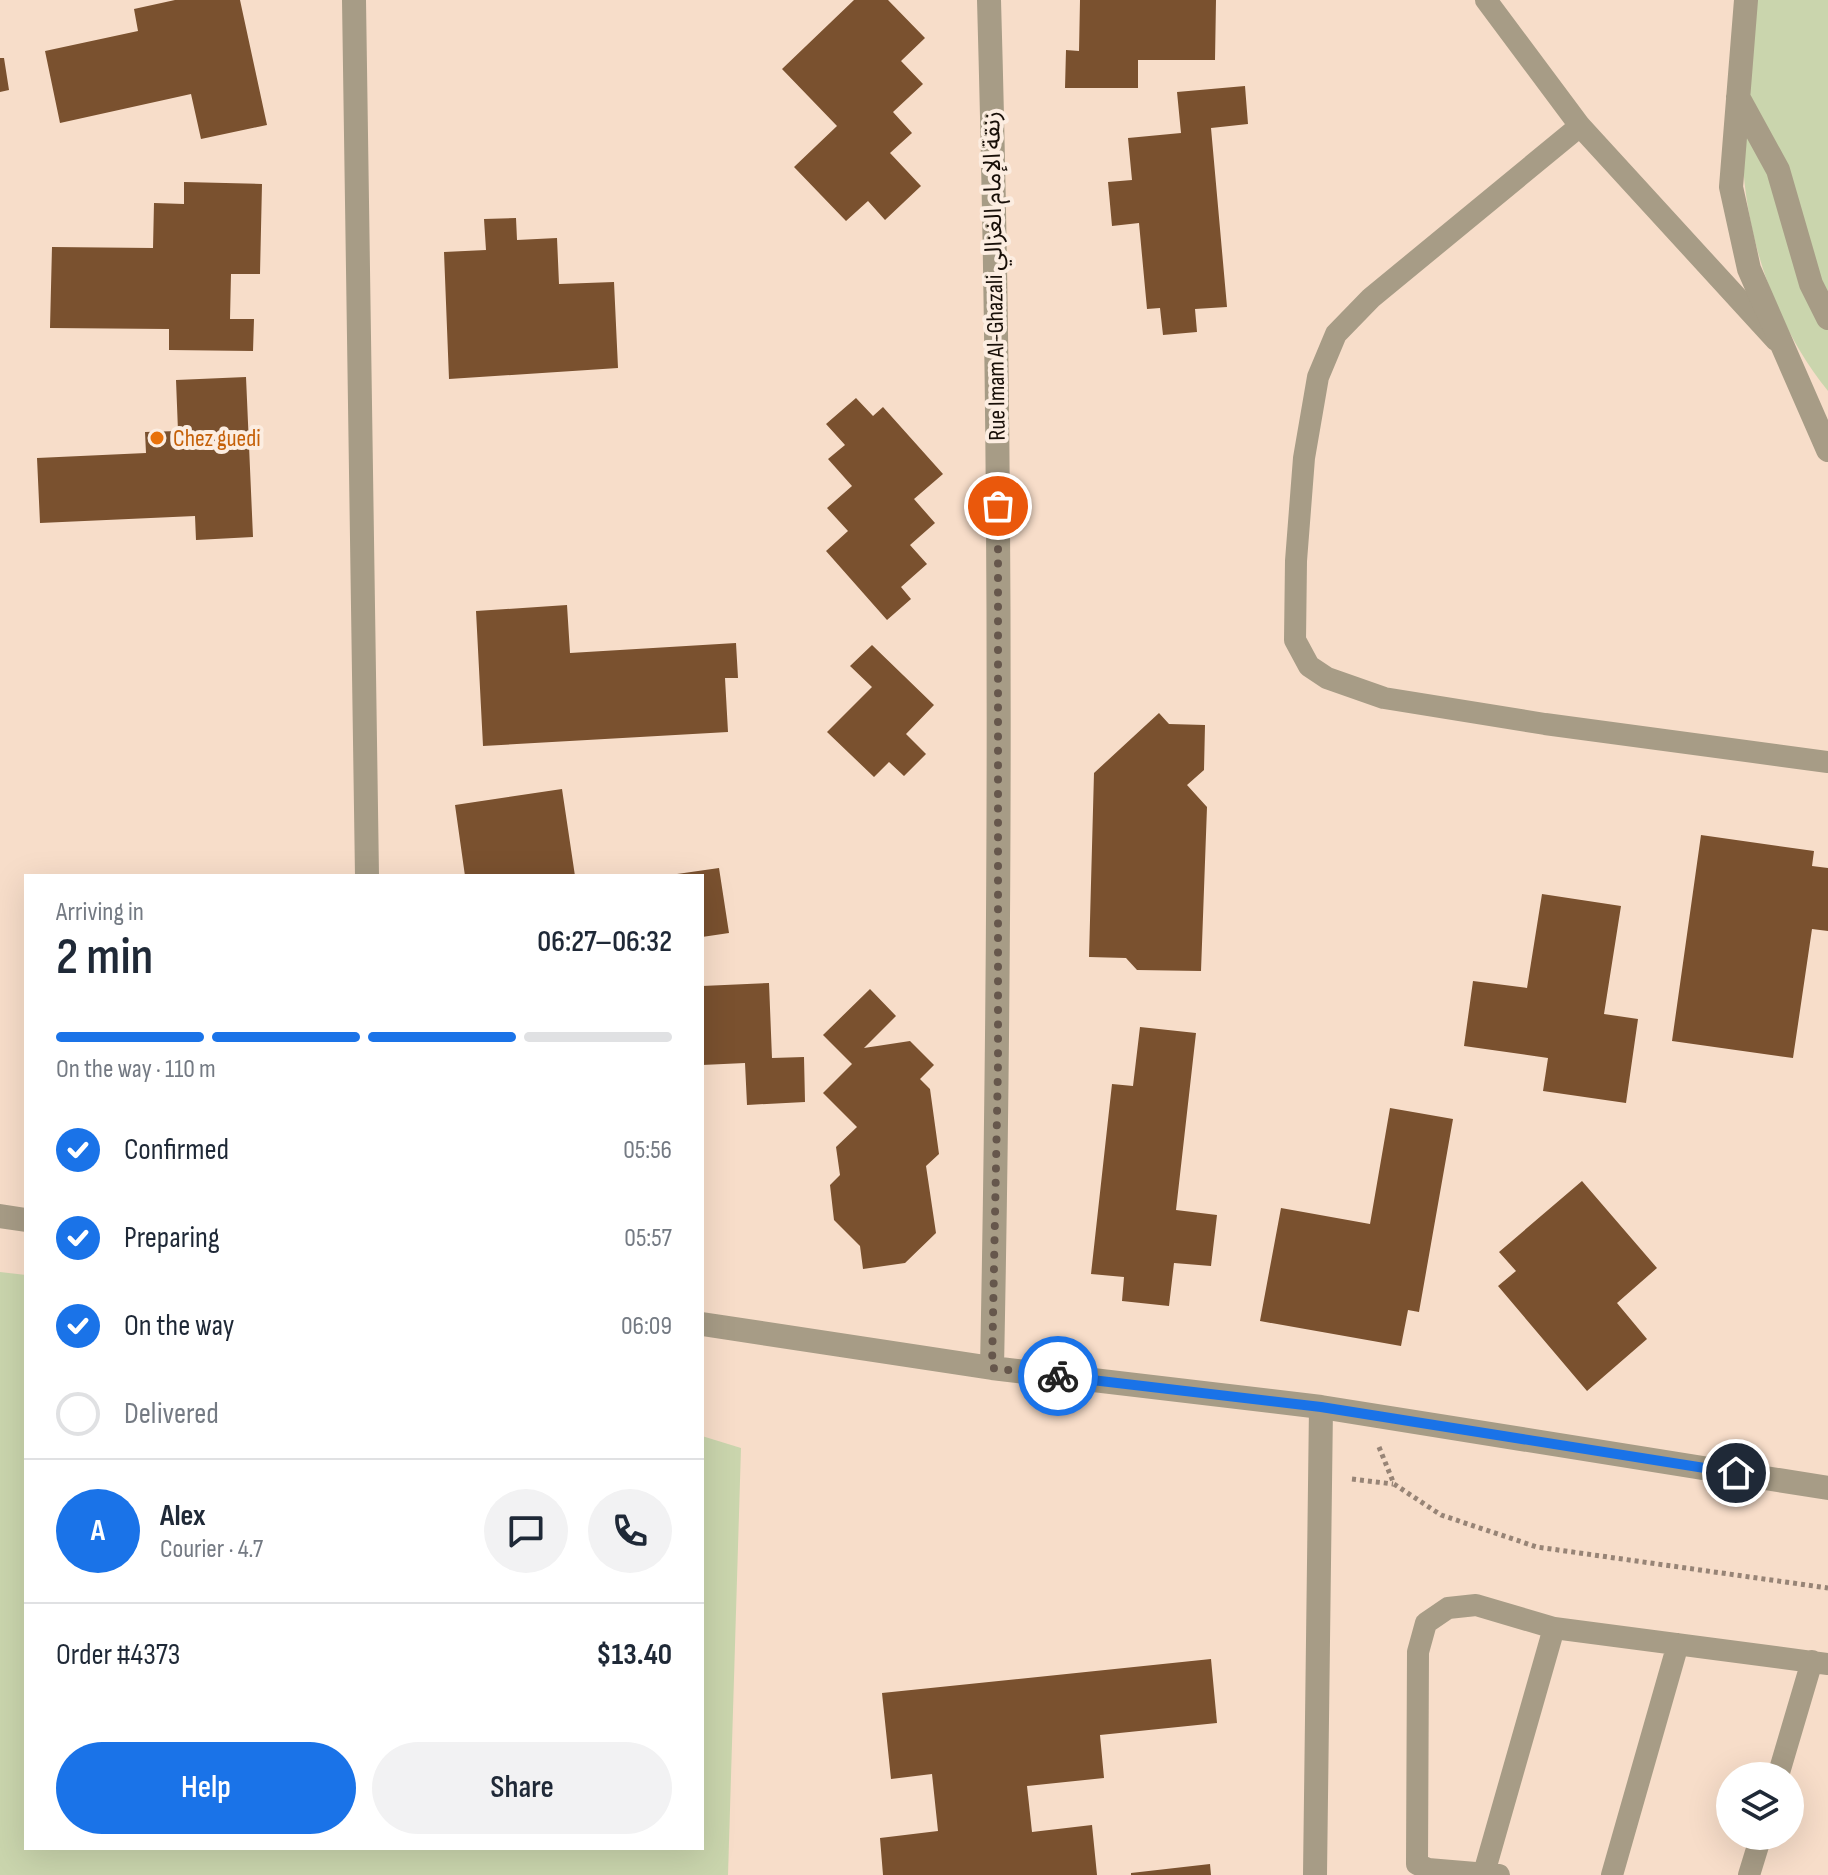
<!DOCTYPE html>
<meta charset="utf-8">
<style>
:root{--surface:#fff;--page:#f2f2f3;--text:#1f2937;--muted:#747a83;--line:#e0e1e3;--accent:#1a73e8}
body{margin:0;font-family:"Sofia Sans Condensed","Noto Sans Arabic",sans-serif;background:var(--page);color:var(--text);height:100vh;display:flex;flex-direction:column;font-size:30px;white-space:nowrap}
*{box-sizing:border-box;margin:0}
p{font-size:26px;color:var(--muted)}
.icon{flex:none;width:44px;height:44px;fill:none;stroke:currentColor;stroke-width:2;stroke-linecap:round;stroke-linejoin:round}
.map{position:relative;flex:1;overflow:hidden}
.side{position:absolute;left:24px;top:874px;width:680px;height:976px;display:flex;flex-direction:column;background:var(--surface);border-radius:0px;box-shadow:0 8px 32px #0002}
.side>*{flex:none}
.buttons{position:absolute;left:1716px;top:1762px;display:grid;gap:16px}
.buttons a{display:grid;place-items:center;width:88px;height:88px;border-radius:50%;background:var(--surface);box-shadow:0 8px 32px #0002;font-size:40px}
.pin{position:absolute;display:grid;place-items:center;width:68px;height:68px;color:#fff;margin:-34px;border:4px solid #fff;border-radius:50%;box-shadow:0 2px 8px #0007}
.courier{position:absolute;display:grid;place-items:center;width:80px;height:80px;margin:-40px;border:6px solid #1a73e8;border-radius:50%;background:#fff;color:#222;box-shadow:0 2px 10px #0007}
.overview em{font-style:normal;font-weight:600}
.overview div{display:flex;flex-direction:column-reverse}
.overview{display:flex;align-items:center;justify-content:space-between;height:136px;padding:0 32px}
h1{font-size:52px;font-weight:600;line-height:60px}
.bar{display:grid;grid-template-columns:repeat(4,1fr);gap:12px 8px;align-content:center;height:96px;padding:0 32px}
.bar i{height:10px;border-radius:6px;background:var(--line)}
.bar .active{background:var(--accent)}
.bar p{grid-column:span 4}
.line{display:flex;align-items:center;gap:20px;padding:0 32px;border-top:2px solid var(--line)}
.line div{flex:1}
.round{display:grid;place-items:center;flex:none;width:84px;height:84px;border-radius:42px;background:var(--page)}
ol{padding:0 32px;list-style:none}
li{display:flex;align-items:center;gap:24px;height:88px}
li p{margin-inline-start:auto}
li .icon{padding:8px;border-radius:50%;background:var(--accent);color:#fff;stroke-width:4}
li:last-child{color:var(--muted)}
li i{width:44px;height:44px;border:4px solid var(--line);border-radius:50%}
.action{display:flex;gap:16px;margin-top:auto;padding:16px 32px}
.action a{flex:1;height:92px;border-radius:48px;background:var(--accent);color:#fff;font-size:32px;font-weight:600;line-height:92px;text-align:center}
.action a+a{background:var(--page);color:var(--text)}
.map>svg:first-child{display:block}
.green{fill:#cad5ad}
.building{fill:#7a512f}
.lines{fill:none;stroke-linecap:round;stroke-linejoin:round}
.path{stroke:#978476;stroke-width:5;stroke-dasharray:4 4;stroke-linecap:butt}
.service{stroke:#a79c86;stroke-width:22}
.minor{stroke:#a79c86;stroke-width:24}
.done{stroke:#66574c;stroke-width:8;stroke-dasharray:0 14.4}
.route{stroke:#1a73e8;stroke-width:10}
.food-dot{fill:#e8710a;stroke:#fcede1;stroke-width:3}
.labels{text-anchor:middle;stroke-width:8;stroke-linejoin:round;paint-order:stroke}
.street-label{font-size:24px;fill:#180f08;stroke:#fcede1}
.food-label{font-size:24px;fill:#c56008;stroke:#fcede1;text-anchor:start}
</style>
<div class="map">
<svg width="1828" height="1875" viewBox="0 0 1828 1875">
<rect width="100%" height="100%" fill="#f7ddc9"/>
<path class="green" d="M1751,0H1828V391C1772,322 1743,229 1742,141C1741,94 1748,46 1751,0Z
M0,1272L26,1275V1848H702V1436L741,1448L728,1875H0Z"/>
<path class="building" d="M175,0H240L267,125L201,139L191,94L60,123L45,51L138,31L134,9Z
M854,0H888L925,38L901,61L923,84L893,112L912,133L890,153L921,186L885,220L868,201L846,221L794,167L837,126L782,69Z
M1080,0H1216L1215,60H1138V88H1065L1066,50L1079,51Z
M0,58H4L9,90L0,92Z
M1245,86L1248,124L1211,128L1227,307L1195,309L1197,332L1163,335L1160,308L1147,309L1139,223L1112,226L1108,182L1132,180L1128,138L1181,133L1177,92Z
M184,182L262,184L260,274H231L230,319H254L253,351L169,350V329L50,328L52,247L153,248L154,203L184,204Z
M516,218L517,240L557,238L559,284L614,282L618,368L449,379L444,252L486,250L484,219Z
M246,377L253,537L196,540L195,516L40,523L37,458L146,453L145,432L178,431L176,380Z
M856,398L873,416L883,407L943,474L914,499L935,523L910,545L927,564L901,587L911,599L887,620L826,551L848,531L827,508L852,486L828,459L845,445L826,424Z
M567,605L570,653L736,643L738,678H725L728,732L483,746L476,611Z
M872,645L934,705L906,734L926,754L904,776L889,762L874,777L827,732L872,687L850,666Z
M1159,713L1169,724L1205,725L1204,770L1187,785L1207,807L1201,971L1137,970L1126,958L1089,957L1094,773Z
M562,789L575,876H465L455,805Z
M1701,835L1814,851L1812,866L1828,868V931L1812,929L1793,1058L1672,1041Z
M719,868L729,933L702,937V876L677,874Z
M1542,894L1621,906L1604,1014L1638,1019L1626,1103L1543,1091L1548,1058L1464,1046L1473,981L1527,988Z
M769,983L772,1058L804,1057L805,1102L747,1105L745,1063L702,1065V986Z
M870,989L896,1016L864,1048L910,1041L934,1065L920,1079L930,1089L939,1154L926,1166L936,1233L905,1263L863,1269L860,1246L834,1220L830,1185L840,1175L836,1147L857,1127L823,1093L852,1064L823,1035Z
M1140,1027L1196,1033L1176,1210L1217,1215L1211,1266L1174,1263L1169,1306L1122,1301L1124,1277L1091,1274L1112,1084L1133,1086Z
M1390,1108L1453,1119L1419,1312L1408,1310L1401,1346L1260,1321L1281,1208L1370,1224Z
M1582,1181L1657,1268L1617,1303L1647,1339L1587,1391L1498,1286L1516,1271L1499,1252Z
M1211,1659L1217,1723L1100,1735L1104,1778L1027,1786L1032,1832L1092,1825L1097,1875H883L880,1838L938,1831L932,1774L891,1779L882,1693Z
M1210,1864L1211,1875H1131V1873Z"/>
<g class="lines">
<path class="path" d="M1379,1447L1394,1484L1441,1515L1537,1547L1828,1588
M1352,1479L1393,1484"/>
<path class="service" d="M1486,0L1580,126L1776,340
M1580,126L1371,298L1336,334L1318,377L1304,458L1296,561L1295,640L1309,666L1327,678L1384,698L1545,724L1828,762
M1778,1776L1812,1661
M1484,1873L1554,1628
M1499,1875L1428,1869L1417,1864L1418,1652L1426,1623L1448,1608L1476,1605L1554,1628L1828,1664
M1612,1875L1678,1644
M1749,1875L1761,1836"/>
<path class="minor" d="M354,0L367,876
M989,0C1002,456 1001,912 992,1368
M1746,0L1731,187L1749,269L1828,450
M1738,97L1778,170L1811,284L1828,318
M0,1216L26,1220
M702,1324L992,1368L1321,1407L1828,1488
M1315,1875L1321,1407"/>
</g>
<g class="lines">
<path class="done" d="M998,506V1064L992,1368L1058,1376"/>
<path class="route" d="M1058,1376L1321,1407L1736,1473"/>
</g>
<circle class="food-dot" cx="157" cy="438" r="8"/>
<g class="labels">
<g class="street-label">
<text transform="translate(994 276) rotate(-91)" y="8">Rue Imam Al-Ghazali زنقة الإمام الغزالي</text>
</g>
<g class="food-label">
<text x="173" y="446">Chez guedi</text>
</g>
</g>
</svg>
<div class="buttons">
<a><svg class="icon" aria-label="layers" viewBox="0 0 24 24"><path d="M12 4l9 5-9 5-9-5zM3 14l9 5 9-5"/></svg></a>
</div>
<div class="pin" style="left:998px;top:506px;background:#ea580c"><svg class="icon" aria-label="bag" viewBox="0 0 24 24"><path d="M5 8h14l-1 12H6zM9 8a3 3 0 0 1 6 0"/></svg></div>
<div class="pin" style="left:1736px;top:1473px;background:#1f2937"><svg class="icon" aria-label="home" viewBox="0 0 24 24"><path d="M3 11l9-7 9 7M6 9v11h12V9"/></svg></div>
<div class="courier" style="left:1058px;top:1376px"><svg class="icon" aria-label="bike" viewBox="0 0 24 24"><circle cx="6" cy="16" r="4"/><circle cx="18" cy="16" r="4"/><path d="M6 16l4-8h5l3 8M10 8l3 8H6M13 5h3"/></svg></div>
<section class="side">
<div class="overview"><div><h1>2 min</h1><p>Arriving in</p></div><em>06:27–06:32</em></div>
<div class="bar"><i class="active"></i><i class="active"></i><i class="active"></i><i></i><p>On the way · 110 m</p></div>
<ol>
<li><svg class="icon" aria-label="check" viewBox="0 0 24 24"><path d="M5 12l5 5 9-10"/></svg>Confirmed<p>05:56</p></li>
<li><svg class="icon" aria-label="check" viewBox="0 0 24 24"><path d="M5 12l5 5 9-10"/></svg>Preparing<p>05:57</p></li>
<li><svg class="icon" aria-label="check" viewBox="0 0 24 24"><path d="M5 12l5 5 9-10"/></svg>On the way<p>06:09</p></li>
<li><i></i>Delivered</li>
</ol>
<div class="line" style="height:144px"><b class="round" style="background:var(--accent);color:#fff">A</b><div><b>Alex</b><p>Courier · 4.7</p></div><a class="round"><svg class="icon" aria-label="chat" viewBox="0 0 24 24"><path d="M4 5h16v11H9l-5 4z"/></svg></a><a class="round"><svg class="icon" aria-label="phone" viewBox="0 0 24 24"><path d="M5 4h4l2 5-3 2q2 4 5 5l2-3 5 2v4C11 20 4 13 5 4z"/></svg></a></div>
<div class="line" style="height:104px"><div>Order #4373</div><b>$13.40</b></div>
<div class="action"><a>Help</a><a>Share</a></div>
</section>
</div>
